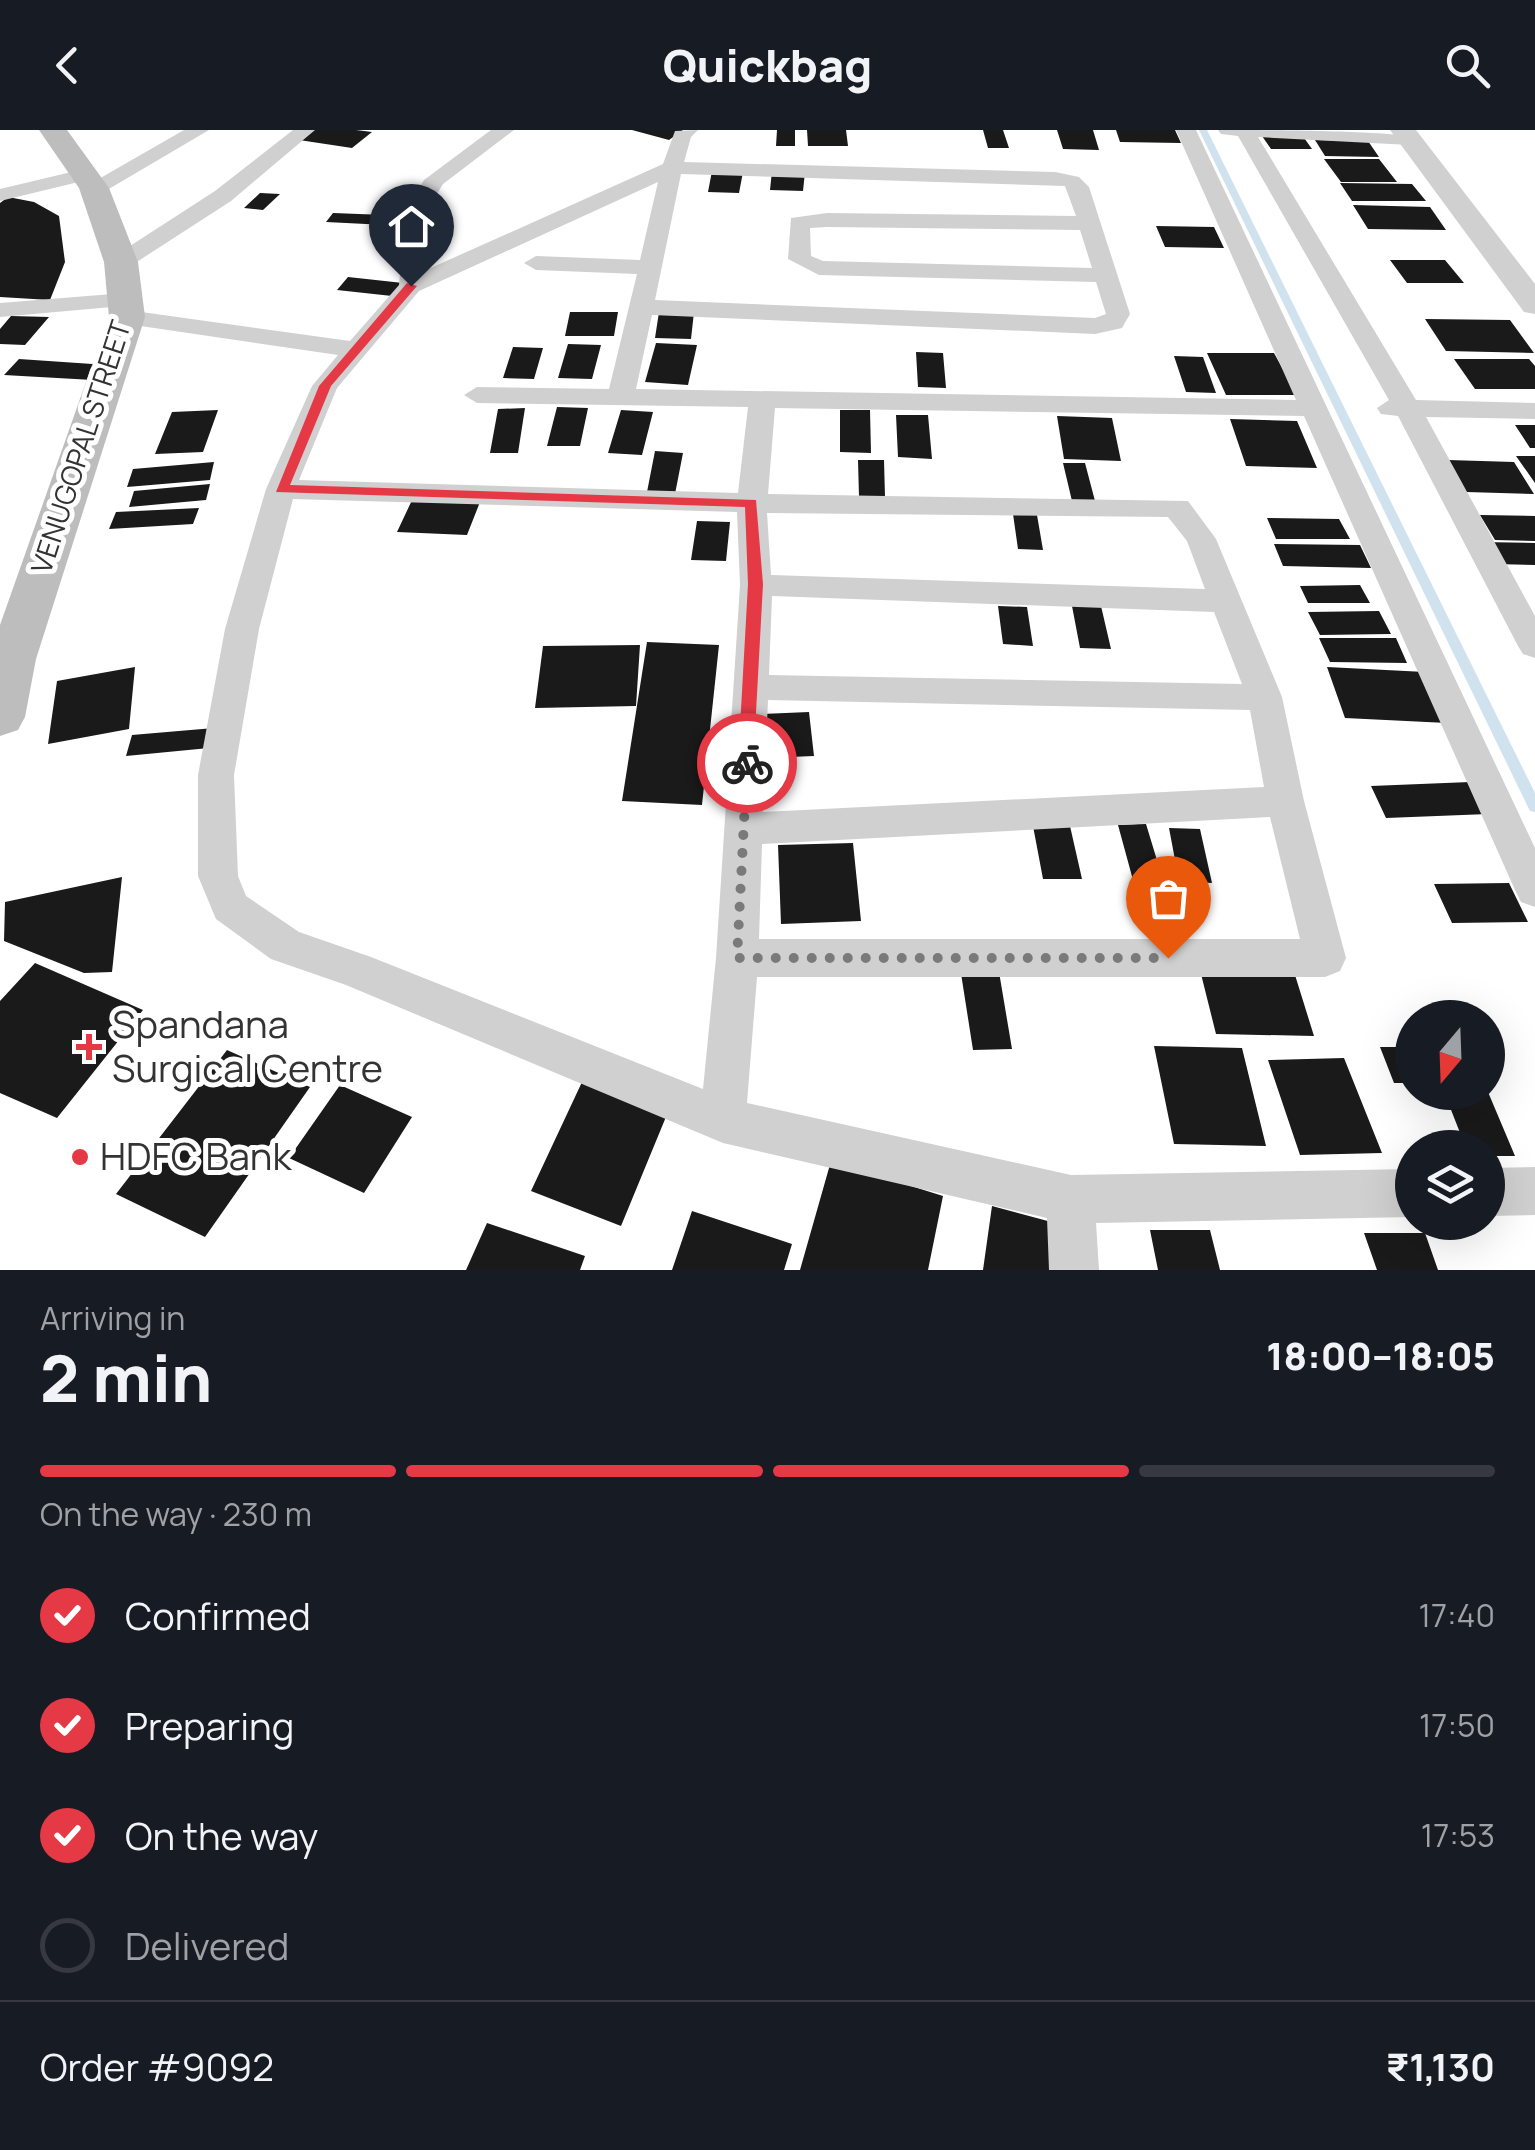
<!DOCTYPE html>
<meta charset="utf-8">
<style>
:root{--surface:#171b24;--page:#20242c;--text:#f1f3f6;--muted:#9ea1a6;--line:#363941;--accent:#e63946}
body{margin:0;font-family:Manrope,sans-serif;background:var(--page);color:var(--text);height:100vh;display:flex;flex-direction:column;font-size:38px;white-space:nowrap}
*{box-sizing:border-box;margin:0}
p{font-size:32px;color:var(--muted)}
.icon{flex:none;width:55px;height:55px;fill:none;stroke:currentColor;stroke-width:2;stroke-linecap:round;stroke-linejoin:round}
.map{position:relative;height:1140px;overflow:hidden}
.side{display:flex;flex-direction:column;background:var(--surface);flex:1}
.side>*{flex:none}
.needle{width:65px;rotate:199deg}
.controls{position:absolute;left:1395px;top:870px;display:grid;gap:20px}
.controls a{display:grid;place-items:center;width:110px;height:110px;border-radius:50%;background:var(--surface);box-shadow:0 10px 40px #0002;font-size:50px}
.pin{position:absolute;display:grid;place-items:center;width:85px;height:85px;color:#fff;margin:-102px -42px;border-radius:50% 50% 50% 0;rotate:-45deg;box-shadow:0 0 10px #0007}
.pin .icon{rotate:45deg}
.courier{position:absolute;display:grid;place-items:center;width:100px;height:100px;margin:-50px;border:8px solid #e63946;border-radius:50%;background:#fff;color:#222;box-shadow:0 2px 12px #0007}
.overview em{font-style:normal;font-weight:800}
.overview div{display:flex;flex-direction:column-reverse}
.overview{display:flex;align-items:center;justify-content:space-between;height:170px;padding:0 40px}
h1{font-size:65px;font-weight:800;line-height:75px}
.bar{display:grid;grid-template-columns:repeat(4,1fr);gap:15px 10px;align-content:center;height:120px;padding:0 40px}
.bar i{height:12px;border-radius:8px;background:var(--line)}
.bar .active{background:var(--accent)}
.bar p{grid-column:span 4}
.line{display:flex;align-items:center;gap:25px;padding:0 40px;border-top:2px solid var(--line)}
.line div{flex:1}
ol{padding:0 40px;list-style:none}
li{display:flex;align-items:center;gap:30px;height:110px}
li p{margin-inline-start:auto}
li .icon{padding:10px;border-radius:50%;background:var(--accent);color:#fff;stroke-width:4}
li:last-child{color:var(--muted)}
li i{width:55px;height:55px;border:5px solid var(--line);border-radius:50%}
header{display:flex;justify-content:space-between;align-items:center;height:130px;padding:0 40px;background:var(--surface);font-size:45px;font-weight:800}
.map>svg:first-child{display:block}
.lines{fill:none;stroke-linecap:round;stroke-linejoin:round}
.stream{fill:#cfe2ee;fill-rule:evenodd}
.building{fill:#1a1a1a}
.minor{fill:#d0d0d0;fill-rule:evenodd}
.tertiary{fill:#d0d0d0;fill-rule:evenodd}
.secondary{fill:#bdbdbd;fill-rule:evenodd}
.route{fill:#e63946}
.done{stroke:#7a7a7a;stroke-width:10;stroke-dasharray:0 18}
.poi-dot{fill:#e63946;stroke:#fff;stroke-width:4}
.labels{text-anchor:middle;stroke-width:10;stroke-linejoin:round;paint-order:stroke}
.far-street-label{font-size:28px;fill:#333;stroke:#fff}
.near-poi-label{font-size:38px;fill:#333;stroke:#fff;text-anchor:start}
</style>
<header><svg class="icon" aria-label="back" viewBox="0 0 24 24"><path d="M15 5l-7 7 7 7"/></svg>Quickbag<svg class="icon" aria-label="search" viewBox="0 0 24 24"><circle cx="10" cy="10" r="6"/><path d="M15 15l6 6"/></svg></header>
<div class="map">
<svg width="1535" height="1140" viewBox="0 0 1535 1140">
<rect width="100%" height="100%" fill="#fff"/>
<g class="lines">
<path class="stream" d="M1199,0H1207L1535,663V682L1530,681L1528,677Z"/>
</g>
<path class="building" d="M313,0H356L372,2L352,18L299,10Z
M632,0H683L669,10Z
M777,0H795V16H776Z
M807,0H846L848,16H808Z
M983,0H1003L1009,18H988Z
M1057,0H1093L1099,20L1063,19Z
M1116,0H1175L1181,13L1120,12Z
M1302,5L1312,19H1271L1262,6Z
M1315,10L1368,11L1379,27L1325,26Z
M1324,29H1379L1397,52H1341Z
M712,41L743,42L739,63L708,62Z
M772,41L805,42L803,61L770,60Z
M1340,53L1412,54L1426,71H1352Z
M260,63L280,64L263,80L244,78Z
M8,67L34,72L59,86L65,132L50,170L0,167V73Z
M1353,75L1430,77L1446,100L1368,99Z
M333,83L411,86L406,96L326,92Z
M1156,96L1214,97L1224,118L1165,117Z
M1390,130H1445L1464,153H1407Z
M348,147L403,153L392,166L337,160Z
M570,182H618L614,206H565Z
M659,182H694L691,209L655,208Z
M11,186L49,187L25,215L0,214V199Z
M1425,189L1510,190L1534,223L1446,221Z
M656,213L697,215L688,255L645,252Z
M568,214L601,215L592,249L558,248Z
M513,217L543,218L534,249L503,248Z
M916,222L943,223L946,258L918,257Z
M1207,223H1274L1297,265H1226Z
M1174,226L1203,227L1216,263L1186,262Z
M19,229L107,235L93,250L4,245Z
M1454,229H1529L1535,236V259H1475Z
M557,277L588,278L580,316H547Z
M525,278L518,323H490L498,279Z
M218,280L203,322L155,324L172,282Z
M621,280L653,282L642,325L608,323Z
M840,280H870L871,323L840,322Z
M896,285H928L932,329L898,327Z
M1057,286L1112,288L1121,331L1064,329Z
M1230,289L1297,291L1317,338L1246,336Z
M1515,295H1535V318H1530Z
M655,321L683,323L675,364L647,362Z
M1516,326H1535V353Z
M858,330H884L885,367H859Z
M1448,330L1514,332L1534,364L1466,362Z
M214,332L210,350L127,357L133,339Z
M1063,333H1085L1095,371H1072Z
M210,354L206,370L129,377L134,361Z
M413,368L480,372L467,405L397,402Z
M199,378L193,394L109,399L116,382Z
M1013,384L1037,385L1043,420L1018,419Z
M1480,385L1535,386V411L1495,410Z
M1267,388L1339,389L1350,409H1276Z
M697,391L730,392L726,431L691,430Z
M1480,412L1535,413V435L1493,434Z
M1274,414L1360,415L1371,438L1283,436Z
M1360,455L1370,473H1308L1300,456Z
M998,476L1027,477L1033,516L1003,514Z
M1072,476H1101L1111,519L1080,518Z
M1379,481L1391,504L1320,505L1308,482Z
M1319,508H1396L1407,533L1330,532Z
M647,512L719,515L702,675L622,671Z
M640,515L636,576L535,578L543,516Z
M135,537L129,599L48,614L57,551Z
M1327,537L1425,542L1447,593L1345,588Z
M809,582L814,626L765,628L761,584Z
M214,598L209,618L126,626L132,605Z
M1470,652L1488,684L1386,688L1371,656Z
M1146,694L1163,750H1133L1118,695Z
M1033,696H1070L1082,749H1043Z
M1169,698L1200,699L1212,753L1179,751Z
M853,713L861,791L781,794L778,715Z
M122,747L112,842L84,843L4,811L5,772Z
M1509,753L1528,792L1452,793L1434,754Z
M35,833L143,880L57,988L0,963V871Z
M998,836L1012,919L973,920L960,837Z
M1201,844L1295,845L1314,906L1216,904Z
M1154,916L1242,918L1266,1016L1174,1014Z
M1380,917H1412V953H1394Z
M227,920L310,957L205,1107L116,1064Z
M1344,928L1382,1023L1300,1025L1268,930Z
M582,952L668,982L621,1096L531,1061Z
M340,955L412,987L364,1063L289,1028Z
M1444,962H1488L1515,1026H1488V1018H1466Z
M831,1031L943,1066L928,1140H800Z
M992,1076L1059,1094L1055,1140H983Z
M692,1081L792,1114L784,1140H672Z
M487,1093L585,1126L580,1140H466Z
M1150,1100H1210L1220,1140H1158Z
M1364,1103H1425L1438,1140H1377Z"/>
<g class="lines">
<path class="minor" d="M184,0H209L102,63H86L83,58Z
M293,0H315L231,71L129,137H113L109,132L113,127L215,61Z
M491,0H514L443,54L427,80L424,141L663,34L675,1L698,0L691,7L684,32L1055,42L1079,47L1089,57L1130,184L1122,198L1095,204L652,185L636,259L1296,270L1176,0H1196L1535,718V777L1521,772L1515,760L1304,286L775,278L768,364L1188,371L1216,409L1282,567L1304,671L1346,828L1340,841L1325,847H757L747,973L1071,1045L1412,1039V1087L1096,1093L1099,1140H1049L1047,1088L723,1013L346,855L271,829L216,789L198,746V645L225,499L266,359L312,256L338,225L127,194L115,187L127,180L350,211L399,155L405,80L424,50ZM681,44L1065,56L1076,86L827,83L791,88L788,129L819,145L1096,152L1106,184L1095,188L655,170ZM658,52L640,130L536,126L524,133L536,140L637,144L609,259L477,257L464,265L477,273L748,277L738,363L299,350L337,258L419,161ZM827,97L1080,100L1092,138L823,131L811,126L810,98ZM293,369L737,382L740,455L716,828L703,959L371,827L299,802L246,766L238,746L234,645L259,499ZM767,383L1168,387L1187,411L1205,459L771,445ZM772,466L1214,482L1242,554L769,545ZM768,570L1250,580L1264,657L763,682ZM1270,687L1300,809H759L762,714Z
M1218,0C1251,0 1403,0 1420,9L1410,15L1258,7L1416,270L1535,273V289L1426,287L1535,486V528L1523,524L1518,516L1398,286L1381,284L1377,278L1389,270L1238,6L1221,4Z
M84,39L91,41L95,45L91,49L0,71V59Z
M125,163L134,165L137,170L134,175L0,187V173Z
M1535,1037V1085L1488,1086V1038Z"/>
<path class="tertiary" d="M1390,0H1416L1535,154V184L1524,182Z"/>
<path class="secondary" d="M39,0H67L109,58L138,132L145,187L36,529L25,587L18,600L0,606V495L109,187L104,132L79,58Z"/>
</g>
<path class="route" d="M407,153L417,156L331,256L290,355L756,370L763,454L753,638H741L738,633L748,454L745,377L276,362L319,256Z"/>
<g class="lines">
<path class="done" d="M747,633L737,828H1168"/>
</g>
<g class="poi-dot">
<path d="M84 902h10v10h10v10h-10v10h-10v-10h-10v-10h10z"/>
<circle cx="80" cy="1027" r="10"/>
</g>
<g class="labels">
<g class="far-street-label">
<text transform="translate(81 317) rotate(-72)" y="10">VENUGOPAL STREET</text>
</g>
<g class="near-poi-label">
<text x="112" y="908">Spandana<tspan x="112" dy="44">Surgical Centre</tspan></text>
<text x="100" y="1040">HDFC Bank</text>
</g>
</g>
</svg>
<div class="controls">
<a><svg class="needle" viewBox="-14 -14 28 28"><path d="M0-13l5 13h-10z" fill="#e53935"/><path d="M0 13l5-13h-10z" fill="#9ea1a6"/></svg></a>
<a><svg class="icon" aria-label="layers" viewBox="0 0 24 24"><path d="M12 4l9 5-9 5-9-5zM3 14l9 5 9-5"/></svg></a>
</div>
<div class="pin" style="left:1168px;top:828px;background:#ea580c"><svg class="icon" aria-label="bag" viewBox="0 0 24 24"><path d="M5 8h14l-1 12H6zM9 8a3 3 0 0 1 6 0"/></svg></div>
<div class="pin" style="left:411px;top:156px;background:#1f2937"><svg class="icon" aria-label="home" viewBox="0 0 24 24"><path d="M3 11l9-7 9 7M6 9v11h12V9"/></svg></div>
<div class="courier" style="left:747px;top:633px"><svg class="icon" aria-label="bike" viewBox="0 0 24 24"><circle cx="6" cy="16" r="4"/><circle cx="18" cy="16" r="4"/><path d="M6 16l4-8h5l3 8M10 8l3 8H6M13 5h3"/></svg></div>
</div>
<section class="side">
<div class="overview"><div><h1>2 min</h1><p>Arriving in</p></div><em>18:00–18:05</em></div>
<div class="bar"><i class="active"></i><i class="active"></i><i class="active"></i><i></i><p>On the way · 230 m</p></div>
<ol>
<li><svg class="icon" aria-label="check" viewBox="0 0 24 24"><path d="M5 12l5 5 9-10"/></svg>Confirmed<p>17:40</p></li>
<li><svg class="icon" aria-label="check" viewBox="0 0 24 24"><path d="M5 12l5 5 9-10"/></svg>Preparing<p>17:50</p></li>
<li><svg class="icon" aria-label="check" viewBox="0 0 24 24"><path d="M5 12l5 5 9-10"/></svg>On the way<p>17:53</p></li>
<li><i></i>Delivered</li>
</ol>
<div class="line" style="height:130px"><div>Order #9092</div><b>₹1,130</b></div>
</section>
